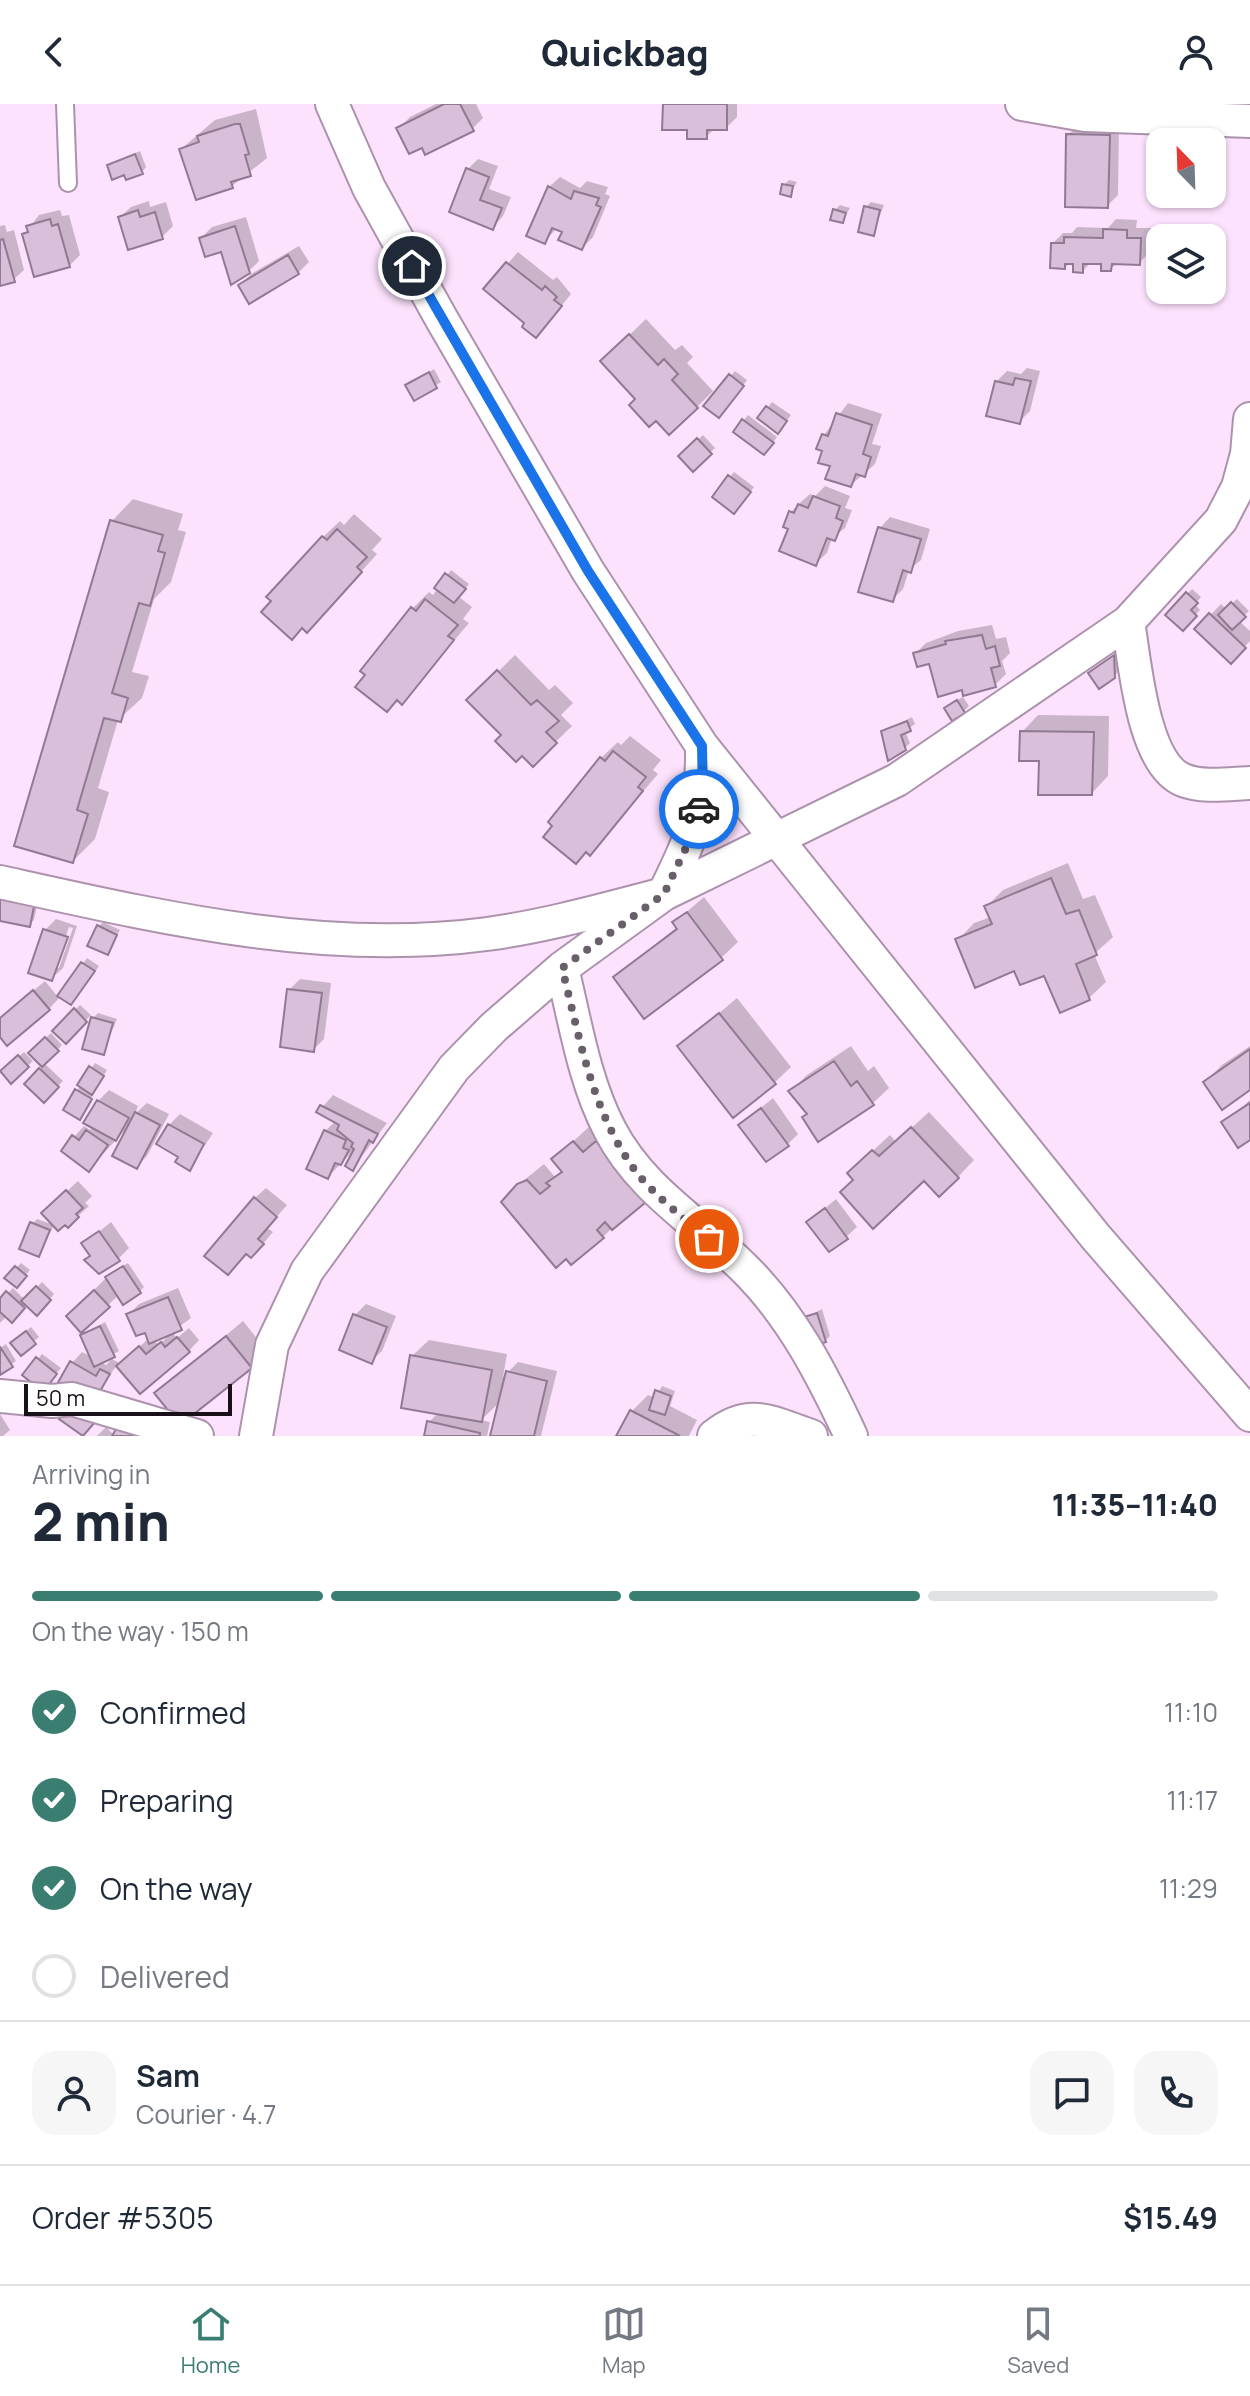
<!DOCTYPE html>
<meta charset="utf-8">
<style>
:root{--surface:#fff;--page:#f6f6f7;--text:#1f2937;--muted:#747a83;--line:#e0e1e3;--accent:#3a7e72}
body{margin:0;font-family:Manrope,sans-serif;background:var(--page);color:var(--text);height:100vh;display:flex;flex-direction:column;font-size:30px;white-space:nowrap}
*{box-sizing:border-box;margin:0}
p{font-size:26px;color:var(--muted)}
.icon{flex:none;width:44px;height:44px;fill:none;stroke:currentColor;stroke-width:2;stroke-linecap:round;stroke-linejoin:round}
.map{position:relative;height:1332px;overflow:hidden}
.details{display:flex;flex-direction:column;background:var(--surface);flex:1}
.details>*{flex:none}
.needle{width:52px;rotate:337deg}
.buttons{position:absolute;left:1146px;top:24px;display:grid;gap:16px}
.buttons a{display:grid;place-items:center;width:80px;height:80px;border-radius:16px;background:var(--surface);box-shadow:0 2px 6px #0004;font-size:40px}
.scale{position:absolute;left:24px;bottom:20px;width:208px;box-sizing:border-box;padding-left:8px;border:4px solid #19101a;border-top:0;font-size:22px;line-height:28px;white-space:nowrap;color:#19101a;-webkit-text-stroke:6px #fff;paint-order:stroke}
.pin{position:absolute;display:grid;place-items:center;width:68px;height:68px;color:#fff;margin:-34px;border:4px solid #fff;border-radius:50%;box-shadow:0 2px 8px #0007}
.courier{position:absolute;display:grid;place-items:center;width:80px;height:80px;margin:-40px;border:6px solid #1a73e8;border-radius:50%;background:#fff;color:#222;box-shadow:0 2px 10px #0007}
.summary em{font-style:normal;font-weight:800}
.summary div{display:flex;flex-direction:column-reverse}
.summary{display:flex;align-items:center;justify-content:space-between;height:136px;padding:0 32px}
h1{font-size:52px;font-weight:800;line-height:60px}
.bar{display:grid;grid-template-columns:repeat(4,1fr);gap:12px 8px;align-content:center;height:96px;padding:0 32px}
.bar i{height:10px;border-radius:6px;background:var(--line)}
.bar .on{background:var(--accent)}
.bar p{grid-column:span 4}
.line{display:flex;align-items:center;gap:20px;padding:0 32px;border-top:2px solid var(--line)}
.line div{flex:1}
.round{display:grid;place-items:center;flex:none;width:84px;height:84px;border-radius:24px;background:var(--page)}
ol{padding:0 32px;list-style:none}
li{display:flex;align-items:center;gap:24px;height:88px}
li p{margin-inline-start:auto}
li .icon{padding:8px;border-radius:50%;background:var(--accent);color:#fff;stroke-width:4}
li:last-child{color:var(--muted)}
li i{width:44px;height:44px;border:4px solid var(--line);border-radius:50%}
header{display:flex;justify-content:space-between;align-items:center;height:104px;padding:0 32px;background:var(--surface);font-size:36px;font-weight:800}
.dock{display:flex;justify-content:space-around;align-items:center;height:112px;border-top:2px solid var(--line);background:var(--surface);font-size:22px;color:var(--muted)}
.dock a{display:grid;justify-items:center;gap:4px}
.dock .on{color:var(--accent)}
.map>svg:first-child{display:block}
.built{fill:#fde2fd;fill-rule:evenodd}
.shadow{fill:#0003;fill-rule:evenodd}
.building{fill:#dabfdb;stroke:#927993;stroke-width:2}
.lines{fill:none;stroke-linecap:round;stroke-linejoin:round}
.lane-casing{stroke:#ac92ad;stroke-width:20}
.street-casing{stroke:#ac92ad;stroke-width:36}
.lane{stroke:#fff;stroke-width:16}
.street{stroke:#fff;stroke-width:32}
.done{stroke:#695f6a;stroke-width:8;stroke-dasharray:0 14.4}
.route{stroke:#1a73e8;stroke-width:10}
</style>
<header><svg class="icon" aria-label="back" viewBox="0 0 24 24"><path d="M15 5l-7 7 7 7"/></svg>Quickbag<svg class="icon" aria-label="person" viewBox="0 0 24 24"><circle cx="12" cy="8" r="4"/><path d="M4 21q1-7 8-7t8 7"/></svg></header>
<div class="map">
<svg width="1250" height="1332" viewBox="0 0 1250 1332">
<rect width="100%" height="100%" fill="#fef2fe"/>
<path class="built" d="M0,0H1250V1332H0ZM1160,38H1212V90H1160ZM1160,134H1212V186H1160Z"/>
<path class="shadow" d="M436,0H476L483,14L472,25L422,41L399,24L410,13Z
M665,0H737V13L726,24H715L706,33L689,24Z
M256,5L267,54L232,82L181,45L215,16Z
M1079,20L1119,21L1118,91L1107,102L1068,31Z
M140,47L146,63L142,68L126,69L109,61Z
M478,55L498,62L489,85L511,93L503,112L493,123L451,107L467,66Z
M560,73L580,84L587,77L608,83L605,90L610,92L593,133L582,144L557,124L544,138L549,83Z
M789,76L797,78L790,90L784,81Z
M149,97L150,103L166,98L173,122L162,133L129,143L120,113L131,103Z
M871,98L884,101L873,129L866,103Z
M840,101L850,104L842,117L835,106Z
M60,106L62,112L69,111L80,151L69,162L24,131L39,111Z
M246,113L259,157L248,168L201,134L212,123Z
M1116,115L1137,116L1136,124H1151L1150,148L1139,159L1117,158L1111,165L1103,158H1091L1083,167L1075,158L1064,163L1052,140L1063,129H1072L1077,123L1108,124Z
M5,121L7,128L14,126L24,166L13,176L0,180V122Z
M299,142L309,158L298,169L250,197L240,181L251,170Z
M518,148L553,176L557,173L571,190L546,221L527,219L486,185Z
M646,215L675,246L682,241L693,253L687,259L713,287L697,303L619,241Z
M1027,264L1040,267L1030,307L1019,318L996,278L1007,267L1021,270Z
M434,265L441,278L415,294L407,282Z
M735,267L747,276L724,307L706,301Z
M772,298L791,311L783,322L760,314Z
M848,299L882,310L872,340L881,342L875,360L851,381L832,361L824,331Z
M748,311L777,333L769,344L735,327Z
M703,331L715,344L693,365L680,352Z
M734,368L754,383L739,402L730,373Z
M825,382L850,392L845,404L852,406L845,424L832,434L827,449L816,459L791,423L785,422L791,408L802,397L810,390L815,392Z
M133,395L183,410L178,426L186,428L171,478L154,495L132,568L149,572L142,594L118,616L98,684L109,688L95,735L73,757L16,740L112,417Z
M354,410L382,435L372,446L377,450L323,510V433L340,417L344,421Z
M890,413L930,425L921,456L909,466L903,485L892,496L880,424Z
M451,466L469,480L459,493L472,503L463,515L469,519L402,598L362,566L413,504L429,488L433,491Z
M1192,485L1201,493L1195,500L1200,506L1183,524L1168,511Z
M1237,495L1249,507L1239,517L1250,527V537L1231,557L1197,525L1221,500L1226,505Z
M992,521L996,535L1006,533L1010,549L1002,557L1006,570L995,581L963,584L915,550L926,539L958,527Z
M1118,549L1119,567L1114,572L1095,565Z
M515,551L549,586L555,581L573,599L561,611L572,622L533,660L469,596Z
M963,593L969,602L964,607L952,599Z
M1038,611L1109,612L1108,672L1092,689L1041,655L1022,628Z
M912,613L915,620L905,627L910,639L905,644L883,628Z
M630,632L661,656L653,666L658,670L590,749L601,654L618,638L621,641Z
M1068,759L1083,795L1095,791L1113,833L1094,850L1106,878L1089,894L1045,869L958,836L974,819L991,813L987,802L1003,786Z
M0,791L38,797L34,816L29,821L0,815Z
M704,793L738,838L721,854L615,873L678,822L675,818Z
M56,815L77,822L63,864L52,874L45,826ZM69,823L73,824L59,864H55Z
M103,818L120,826L107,848L98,823Z
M87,854L99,862L76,894L61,892L49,905L0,930V915L4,911L45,877L58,893Z
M300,875L331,879L324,935L313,946L289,886Z
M737,894L791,963L774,979L680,942Z
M80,901L91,911L65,937L54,927Z
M98,909L117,915L103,948L93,914Z
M51,929L62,941L44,959L63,977L44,996L27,979L44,962L31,949Z
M851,942L868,967L874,962L889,984L872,1000L809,1009L791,987L807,971Z
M1250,942V984L1205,978L1222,961Z
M24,948L33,957L11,977L2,968Z
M95,959L107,966L80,1013L77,987Z
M109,986L138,1002L135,1010L147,999L169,1010L147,1052L136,1063L129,1022L89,1065L74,1033L84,1022L90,1026L93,1022L98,997Z
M333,991L387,1019L353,1064L355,1045L328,1073L325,1027L336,1017L319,1007Z
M773,994L798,1030L788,1040L740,1021Z
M1250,996V1033L1224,1019Z
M929,1008L974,1056L958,1073L855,1075L866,1053L890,1031L896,1038Z
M180,1010L213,1029L190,1064L180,1052L169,1021Z
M590,1022L600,1033L613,1022V1123L603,1133L518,1081L544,1060L555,1073L562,1066L554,1055Z
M78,1077L92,1092L85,1099L89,1102L68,1121L54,1099Z
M266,1084L287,1101L267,1124L273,1128L262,1141L247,1148L255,1094Z
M836,1095L857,1123L846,1133L809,1118Z
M37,1115L54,1121L39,1150L32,1120Z
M111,1118L129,1144L118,1155L91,1151L84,1140Z
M21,1159L30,1166L16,1182L7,1174Z
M128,1159L144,1183L139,1188L119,1191L108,1201H79L112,1168Z
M42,1178L54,1190L37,1209L27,1200L12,1216L7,1212L0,1219V1197L13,1184L25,1196Z
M178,1184L191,1214L172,1228L177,1234L189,1224L199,1236L189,1247L117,1261L94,1293L72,1259L82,1248L92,1253L82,1232L105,1218L119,1247L100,1258L106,1261L112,1255L121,1260L149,1234L129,1210L139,1200ZM172,1229L158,1241L154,1236Z
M366,1200L396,1212L382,1247L371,1257L355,1211Z
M822,1205L830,1232L825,1237L803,1215Z
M243,1217L267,1247L250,1263L157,1289Z
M31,1223L39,1233L21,1249L18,1234Z
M429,1236L507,1250L503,1273L518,1258L557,1267L541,1332H492L501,1297L481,1316L490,1318L487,1332H426L429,1318L439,1308L412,1252Z
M6,1240L16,1257L0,1269V1244Z
M42,1250L61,1264L47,1281L38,1255Z
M662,1282L675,1287L670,1302L697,1316L689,1332H619L632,1307L648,1291L655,1294Z
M0,1310L10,1326L3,1332H0Z
M121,1321L142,1332H97L106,1323L114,1331Z"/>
<path class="building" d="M444,0H460L474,27L425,51L422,44L409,50L396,24Z
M663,0H727V26H707V35H687V26H662Z
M235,20H240L249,50L245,51L251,72L231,78L233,84L196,96L179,45L199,38L197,32Z
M1153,28L1165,29L1160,45L1151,44Z
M1066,30L1110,31L1108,104L1065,103Z
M135,50L143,70L126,76L124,71L112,76L107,61Z
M466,64L489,73L480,96L502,104L493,126L449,108Z
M782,80L793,82L791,93L780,90Z
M548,82L571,95L574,87L599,94L596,101L601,103L582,146L558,136L562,128L552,124L545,140L526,132Z
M864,102L880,106L874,132L858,128Z
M833,105L846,109L843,119L830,116Z
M138,106L140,113L155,108L163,135L128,146L118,113Z
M50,115L52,122L58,120L70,163L34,173L22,130L28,128L26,122Z
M235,122L250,169L231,181L221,148L205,153L199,134Z
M1103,125L1127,126V134H1141L1140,161L1112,160L1111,167H1101V160H1083V169L1073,168V160H1065V165L1050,164L1051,139H1064V133L1103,134Z
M3,135L15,178L0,182V136Z
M288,151L299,170L249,200L238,181Z
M506,158L542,186L545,182L557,193L554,196L562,202L536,234L522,223L524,219L483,185Z
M629,230L658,261L664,255L678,270L672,276L698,304L669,331L656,317L649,323L629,301L635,295L600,257Z
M429,268L437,284L414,297L405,281Z
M729,270L744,282L719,314L703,302Z
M1015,274L1031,277L1020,320L986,312L995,277L1013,281Z
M766,302L787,317L778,330L757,314Z
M836,309L872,321L863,350L871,353L865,373L856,370L851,383L825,375L830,362L818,359L822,347L816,345L822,330L828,332Z
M742,315L774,339L764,351L733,328Z
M697,334L712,350L693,368L678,352Z
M728,371L751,388L734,410L712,393Z
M813,392L840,402L836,414L843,417L835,437L827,434L816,462L779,447L788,425L783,423L789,407L794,409L798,400L808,404Z
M110,416L163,431L158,447L165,449L150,502L139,499L112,589L128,594L121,618L104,614L77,706L88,710L73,759L14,742Z
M878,423L921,435L911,469L903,466L893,498L858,488Z
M337,425L367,453L357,463L362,468L307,529L302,524L292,536L261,508L271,497L266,493L322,432L327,436Z
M445,469L466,485L454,499L434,484Z
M1186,488L1198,499L1191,506L1197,512L1183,527L1165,511Z
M425,495L458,521L448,532L454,536L402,601L397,596L387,608L355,583L365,571L360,567L411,503L416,507Z
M1231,498L1246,513L1232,526L1218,511Z
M1209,509L1246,544L1231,560L1194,525Z
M982,531L986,545L995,542L1000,562L991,564L996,583L963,592L962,586L938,593L929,560L917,563L913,549L946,540L945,537Z
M1114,551L1115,574L1099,585L1088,569Z
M497,566L531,601L537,596L559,617L546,628L557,639L533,663L522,652L516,658L495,637L501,631L466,596Z
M957,596L965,609L952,617L944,604Z
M907,617L911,627L901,631L906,646L888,657L881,627Z
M1020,627L1094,628L1092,691H1038L1039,657H1019Z
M613,647L646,673L638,683L643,687L590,752L586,748L576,760L543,733L552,722L548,718L600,653L605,657Z
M1051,774L1066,810L1079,806L1097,851L1076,860L1090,896L1060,909L1044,872L1020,881L1014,867L975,884L955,835L992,820L984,802Z
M0,794L34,802L30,823L0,817Z
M687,808L723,856L644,915L613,873L677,825L672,818Z
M97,821L117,831L108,851L87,842Z
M43,825L68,833L52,877L28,869Z
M81,858L95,867L71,901L57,892Z
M287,885L322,889L314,948L280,943Z
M33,886L50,906L7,942L0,933V914Z
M74,904L87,918L66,940L52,927Z
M719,909L776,980L733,1014L677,942Z
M91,913L113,919L104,951L82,945Z
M45,933L59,947L42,963L28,949Z
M1250,945V986L1222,1006L1203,978Z
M18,951L29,963L11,980L0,967Z
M834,957L851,982L857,977L874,1001L818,1038L802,1013L807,1010L788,987Z
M89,962L104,972L92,991L77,981Z
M39,964L59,983L44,999L24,980Z
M75,985L92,995L80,1016L63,1006Z
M97,996L129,1014L116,1037L83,1019Z
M1250,999V1036L1238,1044L1221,1018Z
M320,1001L378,1030L373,1039L369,1036L353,1067L345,1062L354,1045L351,1043L353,1039L337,1026L339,1021L316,1008Z
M761,1004L789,1042L766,1058L738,1021Z
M135,1008L160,1021L137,1065L112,1052Z
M168,1020L204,1040L190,1067L175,1058L178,1053L156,1040Z
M911,1023L959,1074L939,1093L924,1077L873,1125L840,1088L853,1076L847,1069L872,1046L879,1052Z
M86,1026L108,1041L89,1068L61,1047L72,1031L79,1036Z
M324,1026L346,1036L343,1044L349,1046L341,1061L335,1059L328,1075L306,1065Z
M573,1037L583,1048L596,1037L646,1098L612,1126L605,1118L597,1126L604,1134L571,1161L566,1155L556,1164L501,1098L517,1080L527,1076L540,1090L550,1082L546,1079L562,1068L551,1055Z
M66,1086L83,1104L76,1110L79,1113L68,1124L65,1121L58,1127L41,1109Z
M254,1093L277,1113L258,1135L264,1140L251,1154L246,1150L228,1171L204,1152Z
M825,1104L848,1135L829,1148L806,1118Z
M30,1118L50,1126L39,1153L19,1145Z
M99,1127L120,1157L99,1170L84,1156L90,1152L81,1139Z
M15,1162L27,1172L17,1184L4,1174Z
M123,1162L141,1189L123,1201L105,1173Z
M36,1182L51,1196L37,1212L21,1197Z
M94,1186L110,1203L81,1229L66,1212Z
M6,1187L25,1204L12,1219L0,1208V1194Z
M168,1193L182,1226L149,1240L145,1229L136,1232L126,1210Z
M817,1209L826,1238L810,1243L801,1214Z
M353,1210L387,1223L372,1260L339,1246Z
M100,1222L115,1253L94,1263L80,1231Z
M26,1227L36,1240L21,1252L10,1239Z
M226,1232L252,1264L180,1321L154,1289Z
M177,1233L190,1248L140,1290L116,1262L139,1242L146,1250L161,1238L165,1243Z
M0,1243L13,1263L0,1271Z
M410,1251L492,1266L482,1318L401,1304Z
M36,1253L57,1270L43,1288L22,1271Z
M70,1257L96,1272L100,1265L110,1270L95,1296L56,1282Z
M506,1267L547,1277L534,1332H490Z
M655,1286L671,1292L665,1311L649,1306Z
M73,1299L95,1318L83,1332L59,1315Z
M630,1306L680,1332H616Z
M427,1317L480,1329V1332H424Z
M119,1320L139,1332H112Z"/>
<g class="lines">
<defs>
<path id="lane" d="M65,0L68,79"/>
<path id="street" d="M332,0L369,84L441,214L588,467L702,642L1095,1132L1250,1311
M1022,0L1085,11L1250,17
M1128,518C1135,557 1142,659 1183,676C1203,684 1228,680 1250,679
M0,778C159,813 323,852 487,830C547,822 606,805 664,790C693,730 703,709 702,642
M562,864C575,917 584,977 610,1026C641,1086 698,1118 744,1164C792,1211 823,1272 851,1332
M0,1292L52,1297L72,1295L197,1332
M256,1332L272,1241L307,1167L454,964L494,923L562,864L664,790L897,676L1128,518L1221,416L1238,383L1247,350L1250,315
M714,1332C750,1303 772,1319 811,1332"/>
</defs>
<use href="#lane" class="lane-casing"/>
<use href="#street" class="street-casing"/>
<use href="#lane" class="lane"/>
<use href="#street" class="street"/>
</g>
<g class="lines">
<path class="done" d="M699,705L692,731L664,790L562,864C580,935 592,1009 637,1069C656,1093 685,1115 709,1135"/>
<path class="route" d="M412,162L588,467L702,642L703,690L699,705"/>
</g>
</svg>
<div class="buttons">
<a><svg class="needle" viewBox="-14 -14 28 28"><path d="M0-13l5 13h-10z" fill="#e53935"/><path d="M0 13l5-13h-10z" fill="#747a83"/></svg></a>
<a><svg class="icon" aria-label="layers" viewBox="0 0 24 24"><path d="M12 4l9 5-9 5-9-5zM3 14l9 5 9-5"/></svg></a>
</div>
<div class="scale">50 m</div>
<div class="pin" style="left:709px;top:1135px;background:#ea580c"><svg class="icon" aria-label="bag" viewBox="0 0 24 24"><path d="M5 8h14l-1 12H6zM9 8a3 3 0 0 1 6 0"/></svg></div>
<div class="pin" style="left:412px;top:162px;background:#1f2937"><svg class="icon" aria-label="home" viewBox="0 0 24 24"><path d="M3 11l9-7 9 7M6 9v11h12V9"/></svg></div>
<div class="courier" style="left:699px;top:705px"><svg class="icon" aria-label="car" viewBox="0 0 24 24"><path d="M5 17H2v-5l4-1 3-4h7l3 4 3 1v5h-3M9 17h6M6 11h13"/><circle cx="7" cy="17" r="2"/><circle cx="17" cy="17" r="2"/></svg></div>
</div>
<section class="details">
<div class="summary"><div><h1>2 min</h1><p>Arriving in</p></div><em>11:35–11:40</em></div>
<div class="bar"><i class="on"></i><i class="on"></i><i class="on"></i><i></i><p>On the way · 150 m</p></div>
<ol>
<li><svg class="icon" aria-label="check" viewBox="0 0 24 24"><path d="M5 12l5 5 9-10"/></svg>Confirmed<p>11:10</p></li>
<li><svg class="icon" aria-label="check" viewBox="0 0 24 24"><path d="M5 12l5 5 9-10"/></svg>Preparing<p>11:17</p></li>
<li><svg class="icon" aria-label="check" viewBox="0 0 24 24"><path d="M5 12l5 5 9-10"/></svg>On the way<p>11:29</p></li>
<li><i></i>Delivered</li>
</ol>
<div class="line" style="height:144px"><a class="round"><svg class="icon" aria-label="person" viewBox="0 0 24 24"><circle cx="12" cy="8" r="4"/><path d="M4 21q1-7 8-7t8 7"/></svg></a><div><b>Sam</b><p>Courier · 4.7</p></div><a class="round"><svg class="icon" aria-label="chat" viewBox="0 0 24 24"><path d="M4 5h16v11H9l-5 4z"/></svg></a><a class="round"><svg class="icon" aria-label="phone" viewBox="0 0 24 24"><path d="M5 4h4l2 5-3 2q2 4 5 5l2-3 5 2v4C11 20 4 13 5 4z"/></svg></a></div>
<div class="line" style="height:104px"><div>Order #5305</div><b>$15.49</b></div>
</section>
<nav class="dock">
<a class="on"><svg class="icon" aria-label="home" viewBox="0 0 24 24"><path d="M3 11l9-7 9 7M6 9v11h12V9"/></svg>Home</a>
<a><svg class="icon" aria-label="map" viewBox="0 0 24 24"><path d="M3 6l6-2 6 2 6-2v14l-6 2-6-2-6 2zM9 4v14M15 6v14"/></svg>Map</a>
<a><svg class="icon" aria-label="saved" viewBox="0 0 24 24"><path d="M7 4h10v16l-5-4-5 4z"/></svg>Saved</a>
</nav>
